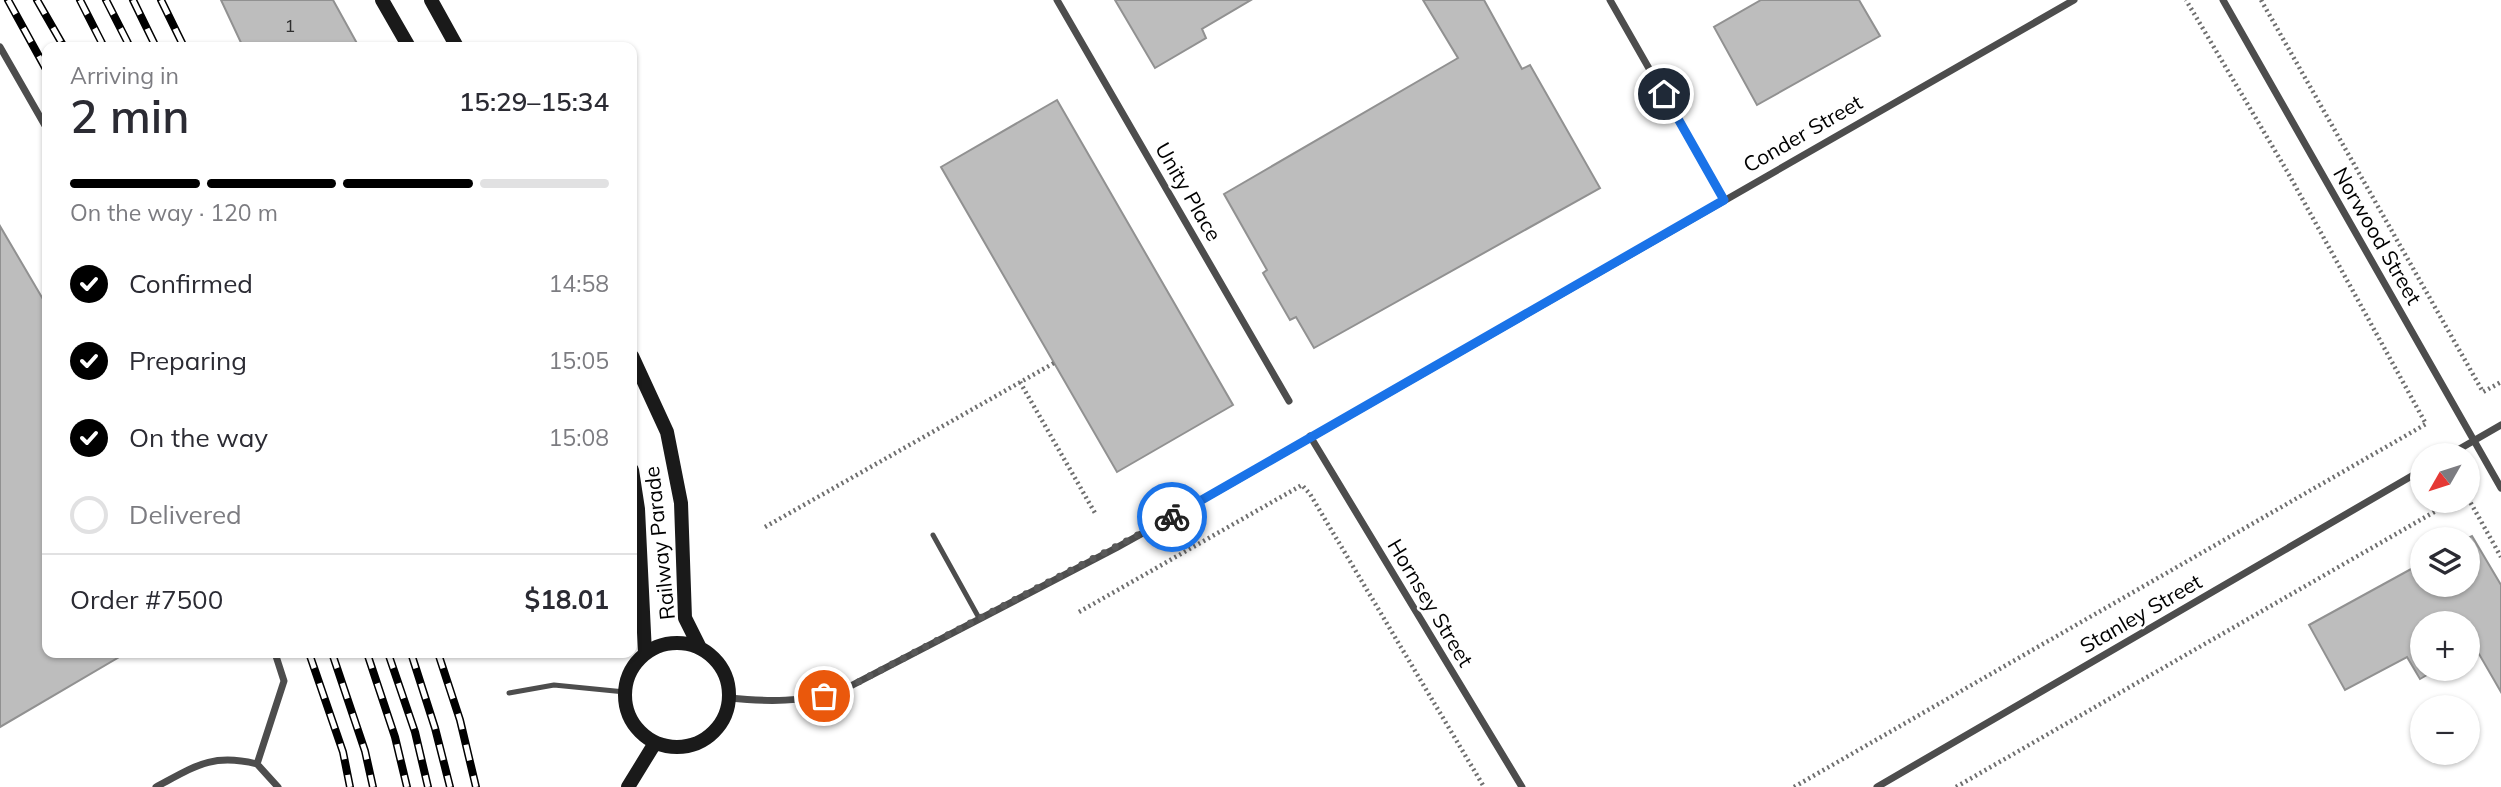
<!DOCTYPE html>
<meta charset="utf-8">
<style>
:root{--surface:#fff;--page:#f2f2f3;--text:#2b2b33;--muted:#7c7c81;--line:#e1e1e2;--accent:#000}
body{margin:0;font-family:Mulish,sans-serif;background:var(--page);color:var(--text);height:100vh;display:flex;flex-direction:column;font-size:26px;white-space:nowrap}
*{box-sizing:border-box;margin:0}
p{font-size:23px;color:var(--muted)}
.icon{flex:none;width:38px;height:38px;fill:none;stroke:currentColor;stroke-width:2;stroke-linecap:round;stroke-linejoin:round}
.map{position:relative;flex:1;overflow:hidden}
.panel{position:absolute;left:42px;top:42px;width:595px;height:616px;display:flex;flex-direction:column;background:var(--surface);border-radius:14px;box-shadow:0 2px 5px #0004}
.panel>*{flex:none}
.needle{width:46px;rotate:231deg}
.tools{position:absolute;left:2410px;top:443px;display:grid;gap:14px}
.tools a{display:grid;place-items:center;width:70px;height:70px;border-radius:50%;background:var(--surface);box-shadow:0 2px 5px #0004;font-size:35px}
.pin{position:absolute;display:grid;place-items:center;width:60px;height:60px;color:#fff;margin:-30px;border:4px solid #fff;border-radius:50%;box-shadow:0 2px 7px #0007}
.courier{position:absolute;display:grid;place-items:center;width:70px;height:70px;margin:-35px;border:5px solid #1a73e8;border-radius:50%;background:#fff;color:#222;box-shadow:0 2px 9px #0007}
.head em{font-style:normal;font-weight:600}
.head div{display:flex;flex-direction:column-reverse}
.head{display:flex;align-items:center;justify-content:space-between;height:119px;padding:0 28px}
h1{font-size:46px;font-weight:600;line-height:52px}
.bar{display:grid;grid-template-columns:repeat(4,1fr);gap:10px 7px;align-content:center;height:84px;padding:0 28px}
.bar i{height:9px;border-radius:5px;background:var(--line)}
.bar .current{background:var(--accent)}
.bar p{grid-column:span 4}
.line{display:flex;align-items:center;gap:18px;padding:0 28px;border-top:2px solid var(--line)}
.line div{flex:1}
ol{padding:0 28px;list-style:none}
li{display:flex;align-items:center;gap:21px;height:77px}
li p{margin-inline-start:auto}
li .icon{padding:7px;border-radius:50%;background:var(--accent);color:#fff;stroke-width:4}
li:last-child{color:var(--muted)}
li i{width:38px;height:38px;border:4px solid var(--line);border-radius:50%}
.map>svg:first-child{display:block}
.building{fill:#bdbdbd;stroke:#919191;stroke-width:2}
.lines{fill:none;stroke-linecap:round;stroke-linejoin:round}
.path{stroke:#6f6f6f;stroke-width:4.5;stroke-dasharray:2 3.5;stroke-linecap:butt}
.lane{stroke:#4d4d4d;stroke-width:5}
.street{stroke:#4d4d4d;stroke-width:7}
.secondary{stroke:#1a1a1a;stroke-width:14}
.rail-casing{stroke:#000;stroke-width:8}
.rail{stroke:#fff;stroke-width:5;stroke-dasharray:16;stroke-linecap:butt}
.done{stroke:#595959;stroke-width:7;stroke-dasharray:0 12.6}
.route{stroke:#1a73e8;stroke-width:9}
.labels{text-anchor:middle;stroke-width:5;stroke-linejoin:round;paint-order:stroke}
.number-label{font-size:18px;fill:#2f2f2f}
.street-label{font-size:21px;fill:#000;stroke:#fff}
</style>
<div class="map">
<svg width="2501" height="787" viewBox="0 0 2501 787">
<rect width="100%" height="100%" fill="#fff"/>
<path class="building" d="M221,0H333L359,47H243Z
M1115,0H1251L1202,29L1206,38L1155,68Z
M1423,0H1484L1522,69L1530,65L1600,188L1314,348L1296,317L1290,320L1263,273L1267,270L1224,194L1458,58Z
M1761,0H1859L1880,36L1757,105L1714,27Z
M1057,100L1233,405L1117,472L941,167Z
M0,226L47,306V653H126L0,727Z
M2472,536L2501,585V692L2475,647L2468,651V623H2422V668H2439L2420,679L2407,657L2345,690L2309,625L2422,563V584H2468L2466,539Z"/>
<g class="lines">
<path class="path" d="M2261,0L2483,392L2501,382
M1020,382L1095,513
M2468,498L2501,557
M765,527L1054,363
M1079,612L1302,485L1310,494L1484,787
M1794,787L2426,424L2287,171L2186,0
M1956,787L2455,500"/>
<path class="lane" d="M933,535L979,618
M509,693L554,685L625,692"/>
<path class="street" d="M1057,0L1289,401
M1610,0L1724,200
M2223,0L2501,488
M0,47L47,129
M1310,436L1522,787
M2449,455L2501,425
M729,698C769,702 802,702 841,691L1116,548L1220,490L2074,0
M257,764L284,681L275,653
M257,764L278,787
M156,787C195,766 212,753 257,764
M1877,787L2422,470"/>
<path class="secondary" d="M382,0L409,47
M431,0L457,47
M632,356L667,432L681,503L685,618L700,648
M632,470L638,509L645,653
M625 695a52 52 0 1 1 104 0a52 52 0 1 1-104 0Z
M628,787L655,743"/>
<defs>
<path id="rail" d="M8,0L47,71
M37,0L64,47
M80,0L104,47
M106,0L130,47
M133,0L156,47
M161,0L184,47
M309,653L343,752L350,787
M332,653L365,751L373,787
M367,653L395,737L407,787
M388,653L415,732L428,787
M411,653L435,728L450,787
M438,653L460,720L476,787"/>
</defs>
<use href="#rail" class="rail-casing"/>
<use href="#rail" class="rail"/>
</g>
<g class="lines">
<path class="done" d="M824,696L841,691L1172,517"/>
<path class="route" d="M1172,517L1724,200L1664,94"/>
</g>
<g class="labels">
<g class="number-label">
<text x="290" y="32">1</text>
</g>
<g class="street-label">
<text transform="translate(1803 134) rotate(-30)" y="7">Conder Street</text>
<text transform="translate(1188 192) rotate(60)" y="7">Unity Place</text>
<text transform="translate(2377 236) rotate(60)" y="7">Norwood Street</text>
<text transform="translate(660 543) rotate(-96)" y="7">Railway Parade</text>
<text transform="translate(1430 603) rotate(59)" y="7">Hornsey Street</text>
<text transform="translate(2141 614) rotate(-30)" y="7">Stanley Street</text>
</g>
</g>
</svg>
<div class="tools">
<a><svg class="needle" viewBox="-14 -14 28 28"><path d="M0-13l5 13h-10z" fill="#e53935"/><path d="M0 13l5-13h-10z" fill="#7c7c81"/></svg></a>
<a><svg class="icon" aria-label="layers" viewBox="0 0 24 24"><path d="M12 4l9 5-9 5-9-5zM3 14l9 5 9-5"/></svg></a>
<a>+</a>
<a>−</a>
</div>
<div class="pin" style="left:824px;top:696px;background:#ea580c"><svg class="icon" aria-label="bag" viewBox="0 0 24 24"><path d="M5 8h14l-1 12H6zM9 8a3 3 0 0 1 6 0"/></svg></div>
<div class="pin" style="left:1664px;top:94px;background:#1f2937"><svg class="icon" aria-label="home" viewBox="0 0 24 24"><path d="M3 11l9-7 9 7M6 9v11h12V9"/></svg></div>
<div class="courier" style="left:1172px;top:517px"><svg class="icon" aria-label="bike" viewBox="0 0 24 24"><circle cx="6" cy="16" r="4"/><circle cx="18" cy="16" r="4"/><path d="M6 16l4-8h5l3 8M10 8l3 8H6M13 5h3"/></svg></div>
<section class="panel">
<div class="head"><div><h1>2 min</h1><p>Arriving in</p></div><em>15:29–15:34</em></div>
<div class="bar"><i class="current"></i><i class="current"></i><i class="current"></i><i></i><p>On the way · 120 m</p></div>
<ol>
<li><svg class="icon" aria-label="check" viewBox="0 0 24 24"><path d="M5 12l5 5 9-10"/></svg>Confirmed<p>14:58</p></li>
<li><svg class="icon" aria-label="check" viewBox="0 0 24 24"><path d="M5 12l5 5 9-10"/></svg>Preparing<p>15:05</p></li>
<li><svg class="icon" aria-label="check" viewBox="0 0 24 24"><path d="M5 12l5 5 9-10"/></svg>On the way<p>15:08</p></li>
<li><i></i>Delivered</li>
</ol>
<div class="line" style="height:91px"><div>Order #7500</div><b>$18.01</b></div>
</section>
</div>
